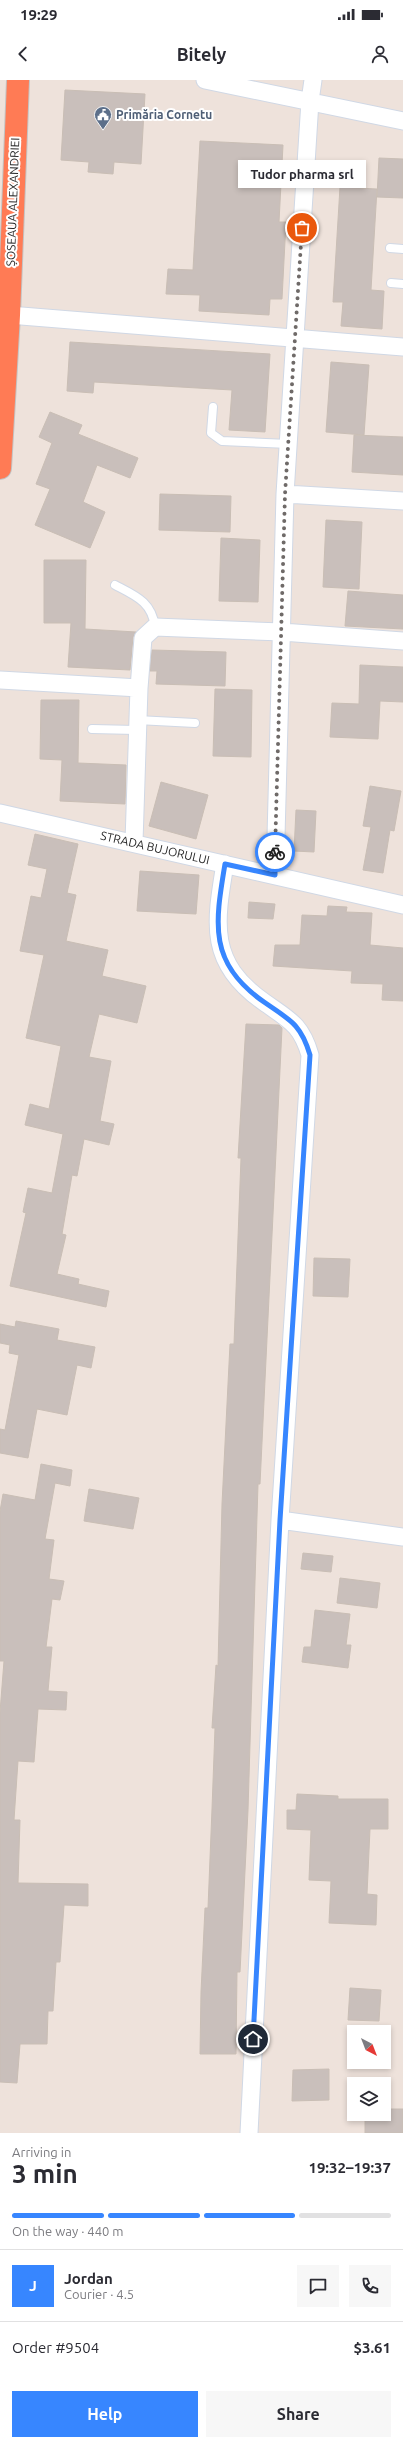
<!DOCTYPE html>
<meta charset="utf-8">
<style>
:root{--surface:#fff;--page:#f7f7f7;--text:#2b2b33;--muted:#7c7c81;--line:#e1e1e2;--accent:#3786ff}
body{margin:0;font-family:Ubuntu,sans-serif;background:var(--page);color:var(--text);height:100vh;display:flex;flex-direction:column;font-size:15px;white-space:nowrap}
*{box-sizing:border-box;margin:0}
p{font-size:13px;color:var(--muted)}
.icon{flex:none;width:22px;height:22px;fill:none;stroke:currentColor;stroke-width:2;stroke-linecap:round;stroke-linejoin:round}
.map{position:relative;height:2053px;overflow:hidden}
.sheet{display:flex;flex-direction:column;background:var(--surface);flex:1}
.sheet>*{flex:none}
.needle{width:26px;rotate:138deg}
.fabs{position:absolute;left:347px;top:1945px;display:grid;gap:8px}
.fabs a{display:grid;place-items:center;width:44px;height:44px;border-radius:0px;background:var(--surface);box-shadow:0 2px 6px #0003;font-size:20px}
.pin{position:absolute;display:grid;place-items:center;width:34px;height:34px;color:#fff;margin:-17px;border:2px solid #fff;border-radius:50%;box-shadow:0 1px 4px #0007}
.courier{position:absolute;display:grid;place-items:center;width:40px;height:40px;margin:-20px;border:3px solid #3786ff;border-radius:50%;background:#fff;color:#222;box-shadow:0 1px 5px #0007}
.bubble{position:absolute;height:28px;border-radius:0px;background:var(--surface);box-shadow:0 2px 6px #0003;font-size:13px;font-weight:600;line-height:28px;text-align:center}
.summary em{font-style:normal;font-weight:600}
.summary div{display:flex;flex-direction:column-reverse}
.summary{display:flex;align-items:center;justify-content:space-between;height:68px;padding:0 12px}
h1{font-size:26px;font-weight:600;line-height:30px}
.bar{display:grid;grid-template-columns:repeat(4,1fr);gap:6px 4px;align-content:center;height:48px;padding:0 12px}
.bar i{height:5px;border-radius:3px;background:var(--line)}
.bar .active{background:var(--accent)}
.bar p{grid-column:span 4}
.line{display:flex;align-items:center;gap:10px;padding:0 12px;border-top:1px solid var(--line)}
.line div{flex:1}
.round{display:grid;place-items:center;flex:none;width:42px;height:42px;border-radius:0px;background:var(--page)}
.cta{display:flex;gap:8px;margin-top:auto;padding:8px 12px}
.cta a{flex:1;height:46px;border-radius:0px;background:var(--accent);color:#fff;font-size:16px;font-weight:600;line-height:46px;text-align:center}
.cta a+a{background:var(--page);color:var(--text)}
.status{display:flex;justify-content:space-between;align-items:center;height:28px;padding:0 20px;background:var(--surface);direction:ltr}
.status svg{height:11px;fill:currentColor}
header{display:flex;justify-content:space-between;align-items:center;height:52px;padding:0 12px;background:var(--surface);font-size:18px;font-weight:600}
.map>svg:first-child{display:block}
.building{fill:#c9bfbb;stroke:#c9beb5}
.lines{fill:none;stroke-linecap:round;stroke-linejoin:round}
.lane-casing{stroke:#d0d8e5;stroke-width:10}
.street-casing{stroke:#d0d8e5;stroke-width:19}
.highway-casing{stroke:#c3c3c3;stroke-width:24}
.lane{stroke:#fff;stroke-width:8}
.street{stroke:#fff;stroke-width:17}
.highway{stroke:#ff7b55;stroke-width:22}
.done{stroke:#6f6a68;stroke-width:4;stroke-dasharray:0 7.2}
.route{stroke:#3786ff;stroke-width:5}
.labels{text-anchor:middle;stroke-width:4;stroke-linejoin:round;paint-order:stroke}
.service-label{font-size:12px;font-weight:bold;fill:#4e5e75;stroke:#fff;text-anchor:start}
.street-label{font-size:12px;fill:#2a2a2a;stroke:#fff}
</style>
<div class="status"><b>19:29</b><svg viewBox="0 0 49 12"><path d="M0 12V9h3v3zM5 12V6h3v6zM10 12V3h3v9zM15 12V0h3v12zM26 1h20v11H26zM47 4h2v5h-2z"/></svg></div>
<header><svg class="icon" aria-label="back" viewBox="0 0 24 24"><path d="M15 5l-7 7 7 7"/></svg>Bitely<svg class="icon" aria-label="person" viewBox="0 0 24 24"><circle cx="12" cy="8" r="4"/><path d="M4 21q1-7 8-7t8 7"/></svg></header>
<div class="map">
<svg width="403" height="2053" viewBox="0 0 403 2053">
<rect width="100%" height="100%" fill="#eee2db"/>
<path class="building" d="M65,10L145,14L141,84L114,82L113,94L88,92L89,82L61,80Z
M200,61L283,65L279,142H286L282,219H270L269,235L199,231L200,215L166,214L168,189L193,190Z
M379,78L403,79V118L377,117Z
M340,107L377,109L371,210L384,211L382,249L341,246L343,222H333Z
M70,262L270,274L265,352L229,350L232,310L94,302L93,313L67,311Z
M331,282L369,285L364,355L326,352Z
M50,332L82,345L78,354L138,378L130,398L97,385L83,422L105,432L90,468L35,445L50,409L36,404L52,363L39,357Z
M354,355L403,357V395L352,392Z
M160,414L231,416L230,452L159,450Z
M326,440L362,442L359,509L323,507Z
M221,458L260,460L258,522L219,521Z
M44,480H86L85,549L136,552L133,557L130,590L68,587L71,543H44Z
M348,511L403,515V549L345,546Z
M152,570L226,572L225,606L156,604L157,591H150Z
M360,585L403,587V622L380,621L378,659L330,657L332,623L359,624Z
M215,609L252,610L251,677L213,676Z
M41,620H79L78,683L126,685L125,724L60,721L62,680L40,679Z
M161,702L208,715L196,759L149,746Z
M370,706L401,711L394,751L390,750L383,793L363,790L371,747L363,746Z
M296,730L316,731L314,772L294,771Z
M35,754L78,764L67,813L76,815L66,861L108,870L102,896L146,906L137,943L99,934L89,977L111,981L100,1041L114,1044L109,1065L84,1059L77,1096L72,1095L62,1154L66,1155L57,1194L79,1199L78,1204L109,1211L106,1227L10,1206L26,1133L23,1132L28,1108L52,1113L63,1054L25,1045L30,1024L49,1029L61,966L26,958L44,875L20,871L31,816L41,818L47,789L28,785Z
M140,791L199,795L196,834L137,831Z
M249,822L275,824L273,839L248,838Z
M328,826L347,827L346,832L372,833L370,865L403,868V921L382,920L383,904L351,903L352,891L273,886L275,865H300L302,835L327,836Z
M246,944L279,945L282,948L260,1404H258L248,1730L240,1892H237L236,1974H200L201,1912L205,1828H208L212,1729L215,1648H212L216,1585L218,1586L222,1424L230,1264H234L241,1078H238Z
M314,1178L350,1179L348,1217L313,1216Z
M16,1241L59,1249L57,1260L95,1267L91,1288L77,1285L67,1335L37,1329L28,1378L0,1373V1349L5,1350L19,1275L9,1273L10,1265L0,1263V1244L15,1247Z
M41,1384L72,1390L70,1406L55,1403L45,1459L54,1460L49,1499L64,1501L60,1520L52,1519L46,1567H52L48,1611L67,1612L66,1630L38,1629L34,1682L18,1681L14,1740H20L18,1803L88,1804V1826L64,1825L60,1882H56L53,1931H48L47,1964H20L17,2003L0,2002V1632L4,1581H0V1431L3,1414L35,1420Z
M89,1409L139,1418L133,1449L84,1441Z
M303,1473L333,1476L331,1492L301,1489Z
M340,1498L380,1503L377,1528L337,1523Z
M315,1530L350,1534L346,1565H351L348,1588L302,1582L304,1567H311Z
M297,1714L338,1716V1719H388V1749H370L367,1814L377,1815L376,1845L329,1843L331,1801L309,1800L311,1750L287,1749V1730H296Z
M350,1908L381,1910L379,1941L348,1940Z
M329,1989V2020L292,2021L293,1990Z
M384,2029H403V2053H365V2034H384Z"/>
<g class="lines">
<defs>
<path id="lane" d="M390,168L403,169
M391,203L403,204
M213,327L211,353L222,361L289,364
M115,505C136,516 152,522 155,547
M137,640L195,643
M92,649L136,650"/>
<path id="street" d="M205,0L403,41
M9,235L403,267
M285,414L403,421
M0,600L139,608L134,762
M139,608L143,558L155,547L282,552L403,561
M0,733L403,825
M225,784C215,844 208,883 264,922C289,940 301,944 310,975L280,1440L249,2053
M275,795L285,414L310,21L313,0
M280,1440L403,1457"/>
<path id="highway" d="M0,388L9,235L18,0"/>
</defs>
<use href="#lane" class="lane-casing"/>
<use href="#street" class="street-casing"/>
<use href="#highway" class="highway-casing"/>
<use href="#lane" class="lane"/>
<use href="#street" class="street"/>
<use href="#highway" class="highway"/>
</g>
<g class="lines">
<path class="done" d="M275,772L285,414L302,148"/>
<path class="route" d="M253,1959L280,1440L310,975C301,944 290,940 264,922C208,883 215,844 225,784L275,795V772"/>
</g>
<defs>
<symbol id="civic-pin" viewBox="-11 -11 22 30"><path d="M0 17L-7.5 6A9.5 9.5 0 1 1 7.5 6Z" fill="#5c6f8a" stroke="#fff"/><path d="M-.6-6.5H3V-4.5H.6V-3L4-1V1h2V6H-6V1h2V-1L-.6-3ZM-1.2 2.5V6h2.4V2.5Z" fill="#fff"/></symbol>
</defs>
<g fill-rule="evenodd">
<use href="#civic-pin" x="93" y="25" width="20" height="27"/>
</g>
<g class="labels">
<g class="service-label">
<text x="116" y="39">Primăria Cornetu</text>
</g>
<g class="street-label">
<text transform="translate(13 122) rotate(-88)" y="4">ȘOSEAUA ALEXANDRIEI</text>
<text transform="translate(155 768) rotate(13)" y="4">STRADA BUJORULUI</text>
</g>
</g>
</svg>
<div class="fabs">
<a><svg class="needle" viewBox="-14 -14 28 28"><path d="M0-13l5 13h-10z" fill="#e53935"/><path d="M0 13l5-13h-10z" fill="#7c7c81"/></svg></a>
<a><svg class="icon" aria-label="layers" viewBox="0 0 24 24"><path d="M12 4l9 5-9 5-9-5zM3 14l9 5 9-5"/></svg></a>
</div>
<div class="pin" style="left:302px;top:148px;background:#ea580c"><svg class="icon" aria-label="bag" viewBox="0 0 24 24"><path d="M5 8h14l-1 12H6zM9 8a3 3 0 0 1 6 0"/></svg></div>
<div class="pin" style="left:253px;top:1959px;background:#1f2937"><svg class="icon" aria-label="home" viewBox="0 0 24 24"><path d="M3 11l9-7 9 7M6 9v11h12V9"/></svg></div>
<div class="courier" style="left:275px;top:772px"><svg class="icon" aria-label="bike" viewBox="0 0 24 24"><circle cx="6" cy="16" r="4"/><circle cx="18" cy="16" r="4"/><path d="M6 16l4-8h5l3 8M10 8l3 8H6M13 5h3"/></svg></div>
<div class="bubble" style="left:238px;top:80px;width:128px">Tudor pharma srl</div>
</div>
<section class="sheet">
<div class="summary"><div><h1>3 min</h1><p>Arriving in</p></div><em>19:32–19:37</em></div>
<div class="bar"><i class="active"></i><i class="active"></i><i class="active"></i><i></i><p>On the way · 440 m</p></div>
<div class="line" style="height:72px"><b class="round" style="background:var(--accent);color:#fff">J</b><div><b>Jordan</b><p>Courier · 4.5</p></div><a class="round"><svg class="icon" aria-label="chat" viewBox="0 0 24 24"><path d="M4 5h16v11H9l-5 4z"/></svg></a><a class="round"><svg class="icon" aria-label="phone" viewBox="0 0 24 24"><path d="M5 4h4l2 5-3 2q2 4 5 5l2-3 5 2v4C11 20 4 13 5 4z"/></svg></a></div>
<div class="line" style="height:52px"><div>Order #9504</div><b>$3.61</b></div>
<div class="cta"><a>Help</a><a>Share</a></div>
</section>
